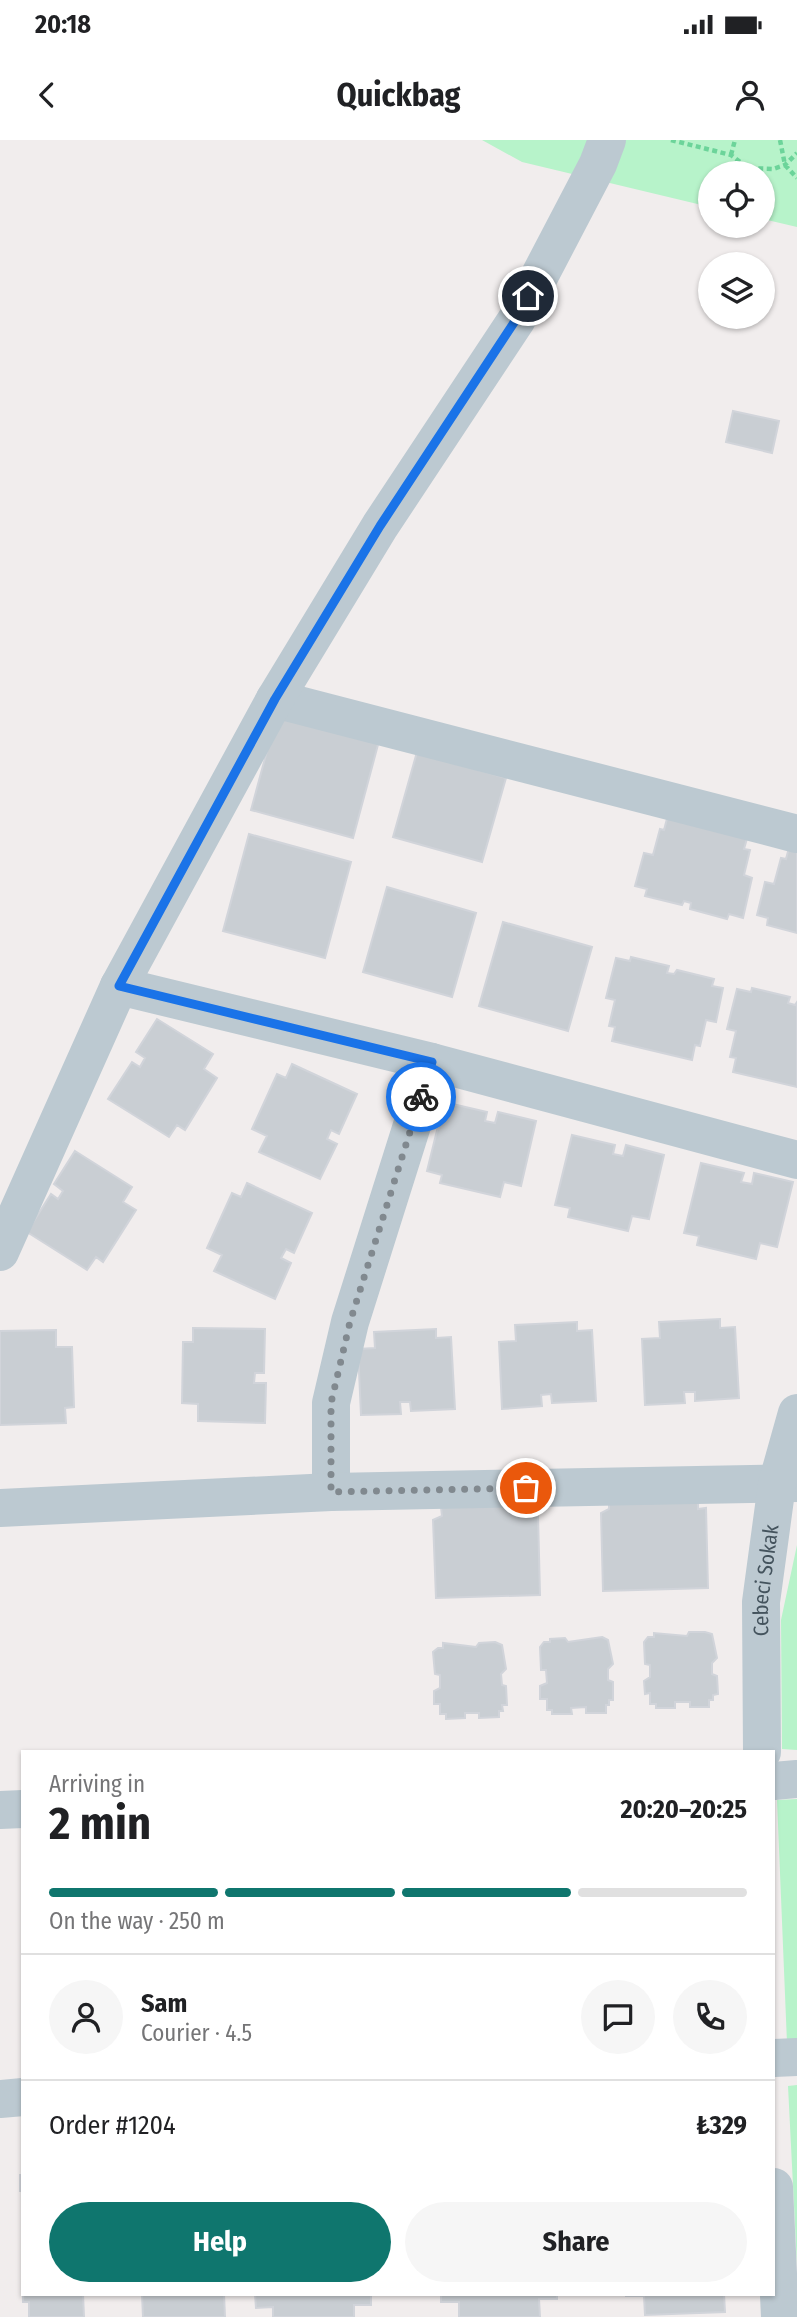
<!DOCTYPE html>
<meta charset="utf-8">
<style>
:root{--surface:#fff;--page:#f6f6f6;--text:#202124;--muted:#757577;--line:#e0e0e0;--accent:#0f766e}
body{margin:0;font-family:"Fira Sans Condensed",sans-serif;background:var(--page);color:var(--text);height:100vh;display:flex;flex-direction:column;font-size:26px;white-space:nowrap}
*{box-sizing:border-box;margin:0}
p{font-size:23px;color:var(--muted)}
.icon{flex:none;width:38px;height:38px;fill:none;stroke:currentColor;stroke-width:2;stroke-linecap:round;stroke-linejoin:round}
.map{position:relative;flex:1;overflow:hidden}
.sheet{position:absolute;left:21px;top:1610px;width:754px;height:546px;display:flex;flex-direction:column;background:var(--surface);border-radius:0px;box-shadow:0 2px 5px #0004}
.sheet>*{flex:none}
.fabs{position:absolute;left:698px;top:21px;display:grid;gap:14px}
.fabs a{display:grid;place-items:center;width:77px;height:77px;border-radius:50%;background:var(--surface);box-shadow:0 2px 5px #0004;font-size:35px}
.pin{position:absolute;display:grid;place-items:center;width:60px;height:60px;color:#fff;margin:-30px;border:4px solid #fff;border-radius:50%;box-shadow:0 2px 7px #0007}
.courier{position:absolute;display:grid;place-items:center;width:70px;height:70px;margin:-35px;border:5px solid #1a73e8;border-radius:50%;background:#fff;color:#222;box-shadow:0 2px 9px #0007}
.head em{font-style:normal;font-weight:700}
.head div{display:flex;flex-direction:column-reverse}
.head{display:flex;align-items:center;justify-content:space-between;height:119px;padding:0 28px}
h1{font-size:46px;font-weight:700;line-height:52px}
.bar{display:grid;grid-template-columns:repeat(4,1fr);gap:10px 7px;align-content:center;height:84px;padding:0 28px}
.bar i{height:9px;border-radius:5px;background:var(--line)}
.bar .selected{background:var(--accent)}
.bar p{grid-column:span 4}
.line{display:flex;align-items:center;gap:18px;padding:0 28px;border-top:2px solid var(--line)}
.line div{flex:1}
.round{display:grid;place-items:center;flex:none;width:74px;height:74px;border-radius:37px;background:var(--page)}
.button{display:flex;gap:14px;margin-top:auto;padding:14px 28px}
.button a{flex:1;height:80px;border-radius:42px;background:var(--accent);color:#fff;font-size:28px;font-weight:700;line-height:80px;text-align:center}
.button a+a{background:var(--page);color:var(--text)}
.status{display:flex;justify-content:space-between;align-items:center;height:49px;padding:0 35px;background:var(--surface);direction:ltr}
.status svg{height:19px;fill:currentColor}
header{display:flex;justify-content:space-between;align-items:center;height:91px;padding:0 28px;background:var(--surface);font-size:32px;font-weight:700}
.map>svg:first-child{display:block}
.green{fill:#b7f3ca}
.building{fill:#c9ced3;stroke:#d1d4da;stroke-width:2}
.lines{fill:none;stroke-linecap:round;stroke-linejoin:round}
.path{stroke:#6cd49a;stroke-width:4.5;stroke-dasharray:5 3.5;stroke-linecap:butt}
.minor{stroke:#bcc9d1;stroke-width:38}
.done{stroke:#81898f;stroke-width:7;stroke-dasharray:0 12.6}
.route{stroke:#1a73e8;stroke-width:9}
.labels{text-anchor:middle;stroke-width:6;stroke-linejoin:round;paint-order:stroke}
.street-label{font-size:21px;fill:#44535d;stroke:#fff}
</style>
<div class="status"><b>20:18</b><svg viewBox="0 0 49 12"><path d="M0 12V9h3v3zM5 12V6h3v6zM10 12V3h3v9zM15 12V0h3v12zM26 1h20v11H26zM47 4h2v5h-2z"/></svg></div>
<header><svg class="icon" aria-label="back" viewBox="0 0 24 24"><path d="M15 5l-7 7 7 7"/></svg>Quickbag<svg class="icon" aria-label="person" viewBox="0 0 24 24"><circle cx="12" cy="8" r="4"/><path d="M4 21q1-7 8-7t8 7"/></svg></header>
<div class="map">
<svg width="797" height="2177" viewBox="0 0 797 2177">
<rect width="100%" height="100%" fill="#f1eded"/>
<path class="green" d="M482,0H797V87L763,79V33H710V67L522,22Z
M797,1405V1610L782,1609L781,1480Z
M797,1659V1902L787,1903L777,1660Z
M797,1945V2125L788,1946Z"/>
<path class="building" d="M733,271L779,281L772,313L726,302Z
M277,574L379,601L353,698L251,670Z
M417,612L506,638L482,722L393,697Z
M668,675L748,695L744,709L750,710L744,735L752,738L743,778L729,774L727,779L690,769L691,763L684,761L682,765L645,756L647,749L635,746L644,713L653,715L660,689L664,690Z
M249,694L351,722L325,818L223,791Z
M790,704L797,706V793L767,785L768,778L757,775L765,742L774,744L781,718L786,719Z
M387,747L476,773L452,857L363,832Z
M503,782L592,807L568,891L479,866Z
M631,817L669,826L667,833L674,834L677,830L714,839L712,846L723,848L716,882L706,880L700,906L695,905L692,920L612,901L615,887L609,886L615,860L606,858L616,818L630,821Z
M752,848L790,857L788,863L795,865L797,862V947L733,932L736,918L730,917L736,891L727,889L737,849L751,852Z
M157,879L213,914L204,929L217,938L185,990L177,985L169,997L108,959L132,922L140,927L145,918L136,912Z
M292,924L357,954L339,994L331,990L327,999L337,1004L320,1039L259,1012L267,996L252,989L277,934L286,938Z
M444,962L487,972L485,981L495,983L498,972L536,981L521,1046L504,1042L500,1057L440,1043L442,1035L427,1031Z
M572,995L615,1005L613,1014L623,1016L626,1005L664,1015L649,1079L632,1076L628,1091L568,1077L570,1068L555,1065Z
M75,1011L132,1047L123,1062L136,1070L103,1122L96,1117L87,1130L27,1092L51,1054L58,1059L63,1051L54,1044Z
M701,1023L744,1033L741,1042L752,1044L754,1033L793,1042L777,1107L760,1103L756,1119L697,1105L699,1096L684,1093Z
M247,1043L312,1073L294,1113L286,1109L281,1118L291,1123L275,1159L214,1131L222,1115L207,1108L232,1053L241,1057Z
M720,1179V1188L735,1187L739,1258L695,1261V1252H684L685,1263L645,1265L642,1199L660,1198L659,1182Z
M577,1182V1191L592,1190L596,1261L552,1263L551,1254L541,1255L542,1266L502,1269L499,1202L516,1201L515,1185Z
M193,1188L265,1189L264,1233H255L254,1243H266L265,1283L198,1281V1264L182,1263L183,1202H193Z
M436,1189V1198L451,1197L455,1269L411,1271L410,1262H400L401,1274L361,1275L358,1209L375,1208L374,1192Z
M56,1190V1207H72L74,1267L65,1268L66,1283L0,1285V1191Z
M698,1357V1369L706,1368L708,1448L603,1451L601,1373L609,1369V1360Z
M530,1364V1376L538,1375L540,1455L436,1458L433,1380L442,1376L441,1367Z
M689,1492H705L712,1494L717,1518L712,1523V1534L717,1536L718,1554L713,1555V1560H709V1567H690V1562H675V1568H656V1564H650V1553L645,1554L644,1541L650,1537V1525L645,1524L644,1502L648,1497H654V1493L687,1496Z
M602,1497L608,1500L613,1524L608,1529V1540L613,1542V1560H609V1565H606V1573H586V1567L571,1568L572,1574H552V1570H547V1559H540V1546L547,1543L546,1530H541L540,1507L544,1502H550V1499L565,1498L568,1502Z
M495,1502L502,1505L506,1529L501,1534L502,1545L506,1546L507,1565H502L503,1571H499V1577L479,1578V1573H465V1578L446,1579V1574H440V1564H434V1551L440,1548V1535L435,1534L433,1512L438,1508H443V1503L476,1507L479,1503Z
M20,2035H23V2051H20Z
M23,2154H83L84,2177H29V2162H23Z
M142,2154H224L225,2177H143Z
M255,2154H371V2165H354V2177H273V2167L256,2168Z
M441,2154H557V2159H539L540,2177H459V2162H441Z
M626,2154H724L725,2172L645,2175L644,2156H626Z"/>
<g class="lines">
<path class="path" d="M671,0L731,15L748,28L773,29L785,25L797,13
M780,0L785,25L797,38
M731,15L735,0"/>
<g class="minor">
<path d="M275,559L797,694"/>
<path d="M119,846L432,922L797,1020"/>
<path d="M0,1112L119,846L275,559L380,386L517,179L598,24L607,0"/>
<path d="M331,1352V1263L350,1182L432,922"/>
<path d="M0,1368L331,1352L797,1343"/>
<path id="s1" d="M762,1612L761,1462L777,1344L797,1273"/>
<path d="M774,1641L797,1639"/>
<path d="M0,1670L23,1669"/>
<path d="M774,1918L797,1917"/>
<path d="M0,1959L23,1957"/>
<path d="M774,2047L780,2177"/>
</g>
</g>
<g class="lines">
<path class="done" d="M421,957L350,1182L331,1263V1352L526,1348"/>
<path class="route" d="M421,957L432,922L119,846L275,559L380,386L517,178L528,156"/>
</g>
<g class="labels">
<g class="street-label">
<text dy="7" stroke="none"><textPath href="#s1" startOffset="172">Cebeci Sokak</textPath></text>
</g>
</g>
</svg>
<div class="fabs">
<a><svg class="icon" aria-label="locate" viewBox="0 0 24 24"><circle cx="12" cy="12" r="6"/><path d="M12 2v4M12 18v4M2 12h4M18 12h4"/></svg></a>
<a><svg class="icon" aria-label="layers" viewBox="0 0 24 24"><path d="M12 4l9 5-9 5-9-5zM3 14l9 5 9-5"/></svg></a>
</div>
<div class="pin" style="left:526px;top:1348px;background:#ea580c"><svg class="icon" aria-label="bag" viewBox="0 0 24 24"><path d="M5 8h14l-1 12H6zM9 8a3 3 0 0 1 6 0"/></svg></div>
<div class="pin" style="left:528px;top:156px;background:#1f2937"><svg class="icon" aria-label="home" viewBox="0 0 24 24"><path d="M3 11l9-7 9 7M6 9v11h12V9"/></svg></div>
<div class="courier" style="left:421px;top:957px"><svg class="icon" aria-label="bike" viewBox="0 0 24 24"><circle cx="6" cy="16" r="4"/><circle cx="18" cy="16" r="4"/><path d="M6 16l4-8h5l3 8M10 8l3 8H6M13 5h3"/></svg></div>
<section class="sheet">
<div class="head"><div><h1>2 min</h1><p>Arriving in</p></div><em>20:20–20:25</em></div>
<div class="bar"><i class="selected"></i><i class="selected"></i><i class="selected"></i><i></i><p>On the way · 250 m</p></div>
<div class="line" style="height:126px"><a class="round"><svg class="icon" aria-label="person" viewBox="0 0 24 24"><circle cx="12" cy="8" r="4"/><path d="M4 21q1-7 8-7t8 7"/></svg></a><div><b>Sam</b><p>Courier · 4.5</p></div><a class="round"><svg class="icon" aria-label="chat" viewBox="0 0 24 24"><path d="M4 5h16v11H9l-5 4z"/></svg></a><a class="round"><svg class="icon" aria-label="phone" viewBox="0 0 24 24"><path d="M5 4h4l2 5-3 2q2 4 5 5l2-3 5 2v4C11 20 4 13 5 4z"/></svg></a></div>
<div class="line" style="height:91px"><div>Order #1204</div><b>₺329</b></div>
<div class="button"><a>Help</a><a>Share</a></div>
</section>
</div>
